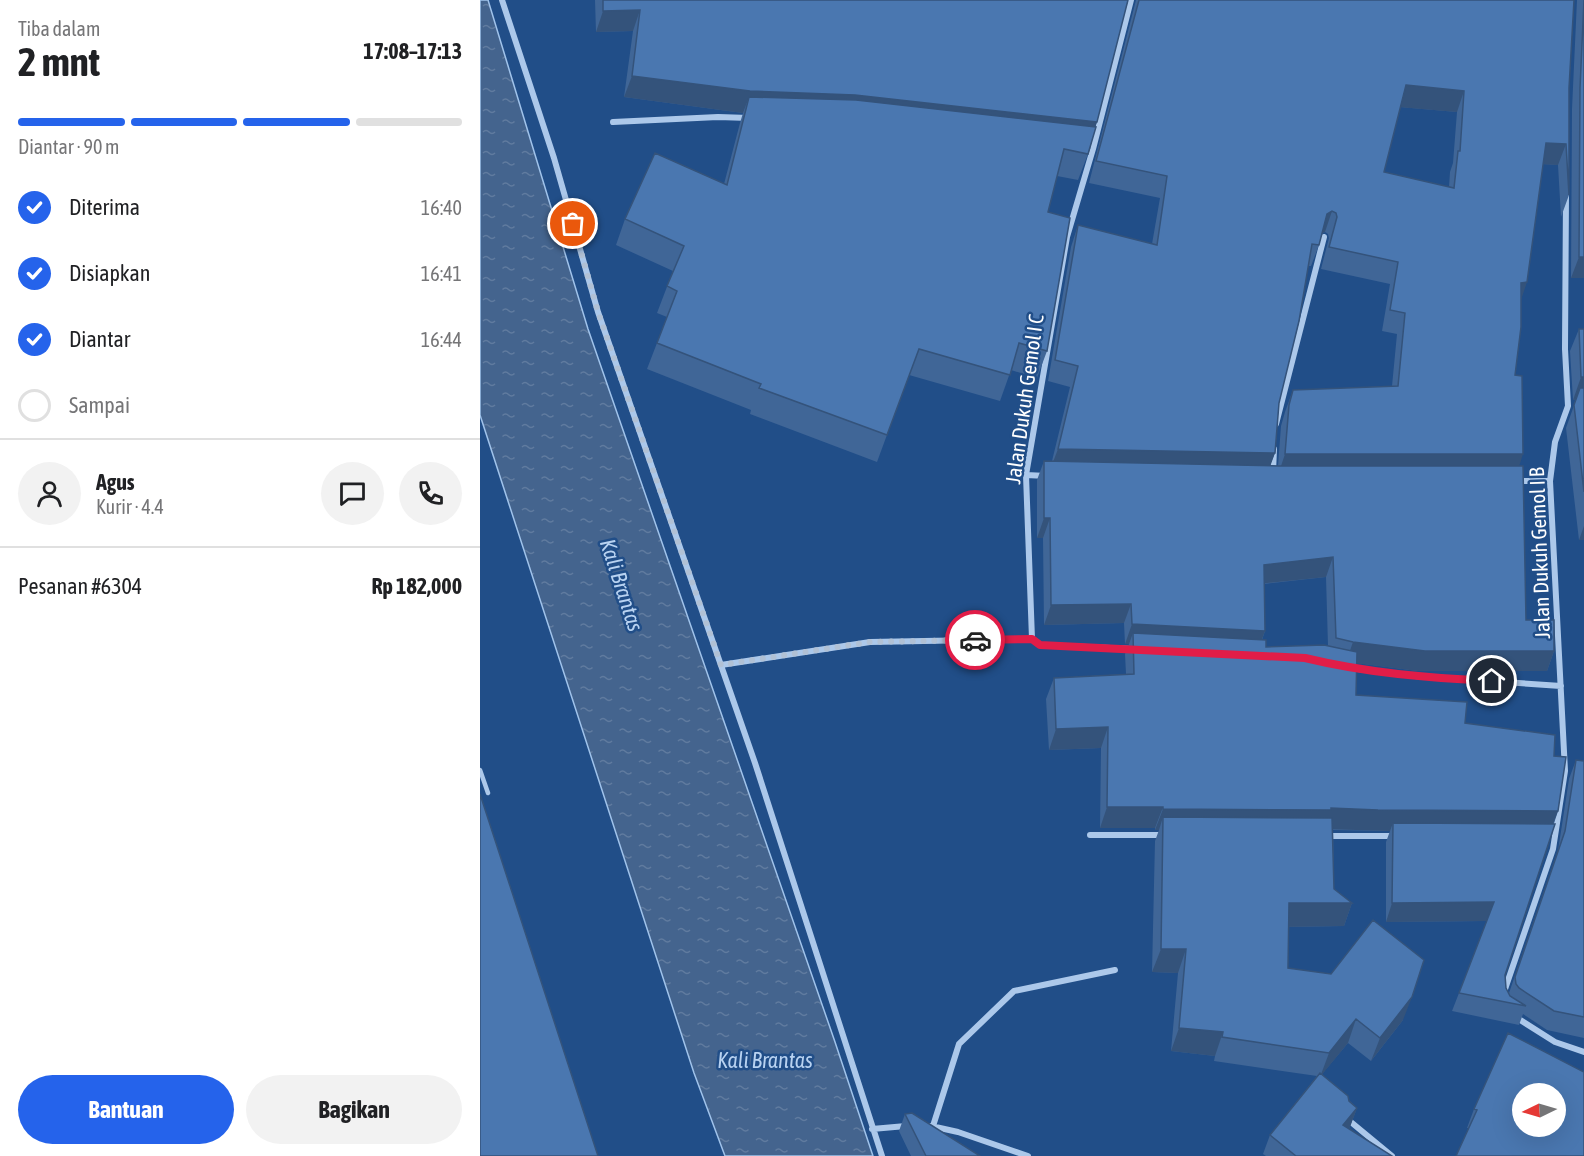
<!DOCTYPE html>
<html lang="id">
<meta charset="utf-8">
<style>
:root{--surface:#fff;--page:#f2f2f2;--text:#202124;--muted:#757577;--line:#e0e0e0;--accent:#2563eb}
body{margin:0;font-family:"Asap Condensed",sans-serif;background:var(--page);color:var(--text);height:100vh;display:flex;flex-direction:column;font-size:22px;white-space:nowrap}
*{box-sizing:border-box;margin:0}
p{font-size:20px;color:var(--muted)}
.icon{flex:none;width:33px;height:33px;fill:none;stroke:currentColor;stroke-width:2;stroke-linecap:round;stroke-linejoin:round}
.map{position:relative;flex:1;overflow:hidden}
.sheet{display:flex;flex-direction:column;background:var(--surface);width:480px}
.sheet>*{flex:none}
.needle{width:39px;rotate:265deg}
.fabs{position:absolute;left:1032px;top:1083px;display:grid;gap:12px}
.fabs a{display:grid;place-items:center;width:54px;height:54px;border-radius:50%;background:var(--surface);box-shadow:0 6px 24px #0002;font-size:30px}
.pin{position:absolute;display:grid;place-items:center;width:51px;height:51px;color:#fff;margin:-26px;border:3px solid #fff;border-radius:50%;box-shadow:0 2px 6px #0007}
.courier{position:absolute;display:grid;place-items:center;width:60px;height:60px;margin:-30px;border:4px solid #e11d48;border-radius:50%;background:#fff;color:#222;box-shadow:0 2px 8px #0007}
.headline em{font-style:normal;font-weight:700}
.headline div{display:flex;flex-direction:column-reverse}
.headline{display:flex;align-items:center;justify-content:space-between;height:102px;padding:0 18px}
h1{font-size:39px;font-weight:700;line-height:45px}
.bar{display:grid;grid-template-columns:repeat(4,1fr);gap:9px 6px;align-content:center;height:72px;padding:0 18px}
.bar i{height:8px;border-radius:4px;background:var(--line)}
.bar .active{background:var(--accent)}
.bar p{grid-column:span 4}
.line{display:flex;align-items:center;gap:15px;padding:0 18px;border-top:2px solid var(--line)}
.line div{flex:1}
.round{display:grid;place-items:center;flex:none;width:63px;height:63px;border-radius:32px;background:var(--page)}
ol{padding:0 18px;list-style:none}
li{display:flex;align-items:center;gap:18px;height:66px}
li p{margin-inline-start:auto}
li .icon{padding:6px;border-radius:50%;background:var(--accent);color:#fff;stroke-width:4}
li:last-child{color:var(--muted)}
li i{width:33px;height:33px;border:3px solid var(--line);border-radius:50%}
.primary-button{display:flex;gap:12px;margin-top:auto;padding:12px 18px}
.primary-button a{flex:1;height:69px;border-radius:36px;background:var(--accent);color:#fff;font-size:24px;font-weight:700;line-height:69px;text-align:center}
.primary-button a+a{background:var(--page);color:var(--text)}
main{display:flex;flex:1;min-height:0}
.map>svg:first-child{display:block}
.water{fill:url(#water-ripples);stroke:#a0c3eb;stroke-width:1.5}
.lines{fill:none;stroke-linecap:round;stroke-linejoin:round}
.lane{stroke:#acc8ea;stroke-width:4.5}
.street{stroke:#acc8ea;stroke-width:6}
.wall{fill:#406697;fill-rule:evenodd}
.shaded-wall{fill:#34537b}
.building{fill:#4a77b0;stroke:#34537b;stroke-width:1.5;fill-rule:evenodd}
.done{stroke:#b1c1d5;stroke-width:6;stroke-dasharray:0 10.8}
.route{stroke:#e11d48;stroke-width:8}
.labels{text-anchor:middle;stroke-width:5;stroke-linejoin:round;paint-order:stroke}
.street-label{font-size:21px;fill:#fff;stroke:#214e88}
.water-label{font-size:22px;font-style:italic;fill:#b8d2f1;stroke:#214e88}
</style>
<main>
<section class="sheet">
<div class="headline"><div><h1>2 mnt</h1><p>Tiba dalam</p></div><em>17:08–17:13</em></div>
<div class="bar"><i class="active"></i><i class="active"></i><i class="active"></i><i></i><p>Diantar · 90 m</p></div>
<ol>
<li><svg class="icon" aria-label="check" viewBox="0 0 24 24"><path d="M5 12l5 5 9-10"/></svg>Diterima<p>16:40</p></li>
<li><svg class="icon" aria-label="check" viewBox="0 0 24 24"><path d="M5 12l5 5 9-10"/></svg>Disiapkan<p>16:41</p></li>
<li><svg class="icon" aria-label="check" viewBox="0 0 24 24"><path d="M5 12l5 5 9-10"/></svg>Diantar<p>16:44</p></li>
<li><i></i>Sampai</li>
</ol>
<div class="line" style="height:108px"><a class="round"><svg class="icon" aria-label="person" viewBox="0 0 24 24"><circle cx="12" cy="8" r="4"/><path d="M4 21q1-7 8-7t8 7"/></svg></a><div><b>Agus</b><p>Kurir · 4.4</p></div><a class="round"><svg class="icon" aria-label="chat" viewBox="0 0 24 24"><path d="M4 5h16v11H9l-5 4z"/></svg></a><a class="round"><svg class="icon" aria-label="phone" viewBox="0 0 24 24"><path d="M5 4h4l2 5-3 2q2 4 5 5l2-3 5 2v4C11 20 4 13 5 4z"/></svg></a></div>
<div class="line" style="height:78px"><div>Pesanan #6304</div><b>Rp 182,000</b></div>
<div class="primary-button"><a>Bantuan</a><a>Bagikan</a></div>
</section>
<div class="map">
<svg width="1104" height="1156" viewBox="0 0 1104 1156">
<defs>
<pattern id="water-ripples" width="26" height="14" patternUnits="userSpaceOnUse" patternTransform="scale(1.5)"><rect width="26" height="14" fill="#44648e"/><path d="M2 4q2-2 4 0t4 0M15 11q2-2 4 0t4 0" fill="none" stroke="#607b9f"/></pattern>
</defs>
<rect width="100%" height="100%" fill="#214e88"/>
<path class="water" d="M0,0H8L108,329L355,1042L393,1156H245L214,1073L0,415Z"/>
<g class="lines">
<path class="lane" d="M0,770L8,793"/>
<path class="street" d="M22,0L74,158L118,312L275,763L402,1156
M133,122L238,117L269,118
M796,424L844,237
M793,472L794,449
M546,475L567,476
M1038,481H1070
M552,639L546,475L587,237L613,149L651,0
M552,639L560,645L654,649
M241,665L390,642L552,639
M870,668L935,676L1081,686
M610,835H685
M845,836H916
M1023,995L1073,849L1085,771L1070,481L1075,442L1088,406L1085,349L1086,195
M1034,1016L1075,1042L1104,1052
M866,1118L912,1156
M451,1126L478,1132L548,1156
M453,1126L479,1044L534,991L635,970
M392,1129L426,1126"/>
</g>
<path class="wall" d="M115,0H648L608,154L598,180L577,176L568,212L567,351L557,378L531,370L520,401L429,375L397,462L270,414L271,410L167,369L187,317L177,313L193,271L136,245L145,219L244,184L260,123L263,113L144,97L153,31L116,32Z
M656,0H1094L1089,88V195L1081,217L1078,165L1063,164L1041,300L1035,375L1046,620L1074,651L1067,671H938L877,663L876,695L985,723L1074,756L1078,811L1025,975L1026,988L1029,993L1078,851L1089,779L1096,760L1104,761V1038L1067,1030L1043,1014L1039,1025L972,1011L1007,921L906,922V842L910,831L853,830L854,889L872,903L864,926L809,927L808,968L923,1020L891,1061L868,1043L842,1074L877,1108L869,1129L912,1156H786L783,1154L790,1135L837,1076L734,1061L735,1056L691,1051L698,973L672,972L675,841L679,830H675V828H620L621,748L569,750L566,699L574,678L646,674L645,654L649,644H645L644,623L564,625L563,538H557V480L564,461H572L590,387L568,381L591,247L598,225L672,244L680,198L609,183ZM920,107L977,112L973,163L970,172L969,187L904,172ZM845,232L848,234L849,238L841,269L910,284L902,331L917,334L912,386L813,390L805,412L801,426L798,466L790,465L795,453L799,403L828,266H831L839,245L842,234ZM846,577L848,646L786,647L782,640L785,631L784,584Z
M1097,0H1104V278H1091L1092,109Z
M1099,329H1104V540H1099L1086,428L1096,400H1093L1090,351Z
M1104,1072L989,1128H987L994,1109Z
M425,1114L500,1156H431L419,1131Z"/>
<path class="shaded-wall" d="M160,10L153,31L116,32L123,11Z
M152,76L375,95L617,122L609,143L269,97L263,113L144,97Z
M926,85L984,91L977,112L918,107Z
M1066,143L1086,144L1078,165L1058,164Z
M852,211L845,232L839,235L847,214Z
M1099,257H1104V278H1091Z
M1047,282L1040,303L1041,283Z
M1101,377H1104V399L1093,400Z
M578,449L795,453L787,475L570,470Z
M805,454H1043L1036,476L798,475Z
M564,518H570L563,538H557Z
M1104,526V540H1099Z
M853,557L846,577L777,584L784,565Z
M651,604L644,623L564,625L571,605Z
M652,624L785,631L778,650L653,633L649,644H645Z
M873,642L1074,651L1067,671H938L866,662Z
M628,727L621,748L569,750L576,729Z
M627,807H683L675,828H620Z
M851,808L1078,811L1070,832L913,823L910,831L844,829L683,817L679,830H675L683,809Z
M1014,902L1007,921L906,922L912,903Z
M809,903H872L864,926L801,927Z
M681,949H706L698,973L672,972Z
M932,997L923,1020L891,1061L900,1038Z
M876,1019L868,1043L840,1077L849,1053Z
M699,1028L743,1032L735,1056L691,1051Z
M877,1108L870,1127L856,1144L863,1125Z"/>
<path class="building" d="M123,0H648L617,122L375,95L270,91L152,76L160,10L123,11Z
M659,0H1094L1089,88V195L1086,144L1066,143L1047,282L1041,283V327L1035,375L1042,376L1043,454H805L809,405L813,390L918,386L925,313L910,310L918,262L849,247L857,217L856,213L852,211L847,214L839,245L832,244L819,321L799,403L795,453L578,449L598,366L575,360L598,225L677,245L687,176L616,161ZM926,85L984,91L980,151H978L974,188L904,172Z
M1104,0V257H1099L1100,88Z
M269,97L376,100L616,127L608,154L584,149L568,212L590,218L567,351L539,343L530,375L439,349L407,435L279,388L281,384L177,343L197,291L187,286L204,246L145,219L175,153L247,185Z
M1099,329H1104V377H1101Z
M1100,388H1104V492L1094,405Z
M564,461L799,466H1043L1046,620H1074V651H945L873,642L856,638L853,557L784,565L785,631L652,624L651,604L571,605L570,518H564Z
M653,633L786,640V647L844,645L877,652L876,695L987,702L985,723L1075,735L1074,756L1086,757L1078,811L898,810L851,808V810L683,809V807H627L628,727L576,729L574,678L654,674Z
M1096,760L1104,761V1017L1074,1011L1039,988L1036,984L1035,977L1085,831Z
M0,794L118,1156H0Z
M683,817L852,818L854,889L872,903H809L808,968L851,974L893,920L944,960L932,997L900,1038L876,1019L849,1053L742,1037L743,1032L699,1028L706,949H681Z
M913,823L1075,824L1025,975L1026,988L1030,996L1046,1006L979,993L1014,902L912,903Z
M1028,1033L1104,1072V1156H976L997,1110L994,1109ZM1042,1094H1076V1126H1042Z
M840,1073L868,1096L869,1101L877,1108L863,1125L912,1156H816L790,1135Z
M432,1113L500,1156H446L425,1114Z"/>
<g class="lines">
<path class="done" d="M93,224L118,312L241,665L390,642L495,640"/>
<path class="route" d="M495,640L552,639L560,645L825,658C887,673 949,678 1012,681"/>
</g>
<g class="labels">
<g class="street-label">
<text transform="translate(545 399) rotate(-82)" y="7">Jalan Dukuh Gemol I C</text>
<text transform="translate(1060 553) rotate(-92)" y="7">Jalan Dukuh Gemol I B</text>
</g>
<g class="water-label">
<text transform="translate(142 585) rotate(72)" y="8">Kali Brantas</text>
<text x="285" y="1068">Kali Brantas</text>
</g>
</g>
</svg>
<div class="fabs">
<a><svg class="needle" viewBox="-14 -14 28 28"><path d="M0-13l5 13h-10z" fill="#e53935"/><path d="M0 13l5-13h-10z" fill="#757577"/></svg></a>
</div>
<div class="pin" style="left:93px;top:224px;background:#ea580c"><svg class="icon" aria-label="bag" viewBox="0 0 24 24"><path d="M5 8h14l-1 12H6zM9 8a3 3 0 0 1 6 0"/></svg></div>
<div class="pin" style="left:1012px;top:681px;background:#1f2937"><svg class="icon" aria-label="home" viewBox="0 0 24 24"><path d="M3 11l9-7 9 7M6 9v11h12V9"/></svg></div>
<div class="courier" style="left:495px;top:640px"><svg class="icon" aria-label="car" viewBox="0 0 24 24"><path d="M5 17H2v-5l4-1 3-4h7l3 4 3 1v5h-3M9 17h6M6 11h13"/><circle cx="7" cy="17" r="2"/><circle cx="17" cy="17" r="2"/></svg></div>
</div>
</main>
